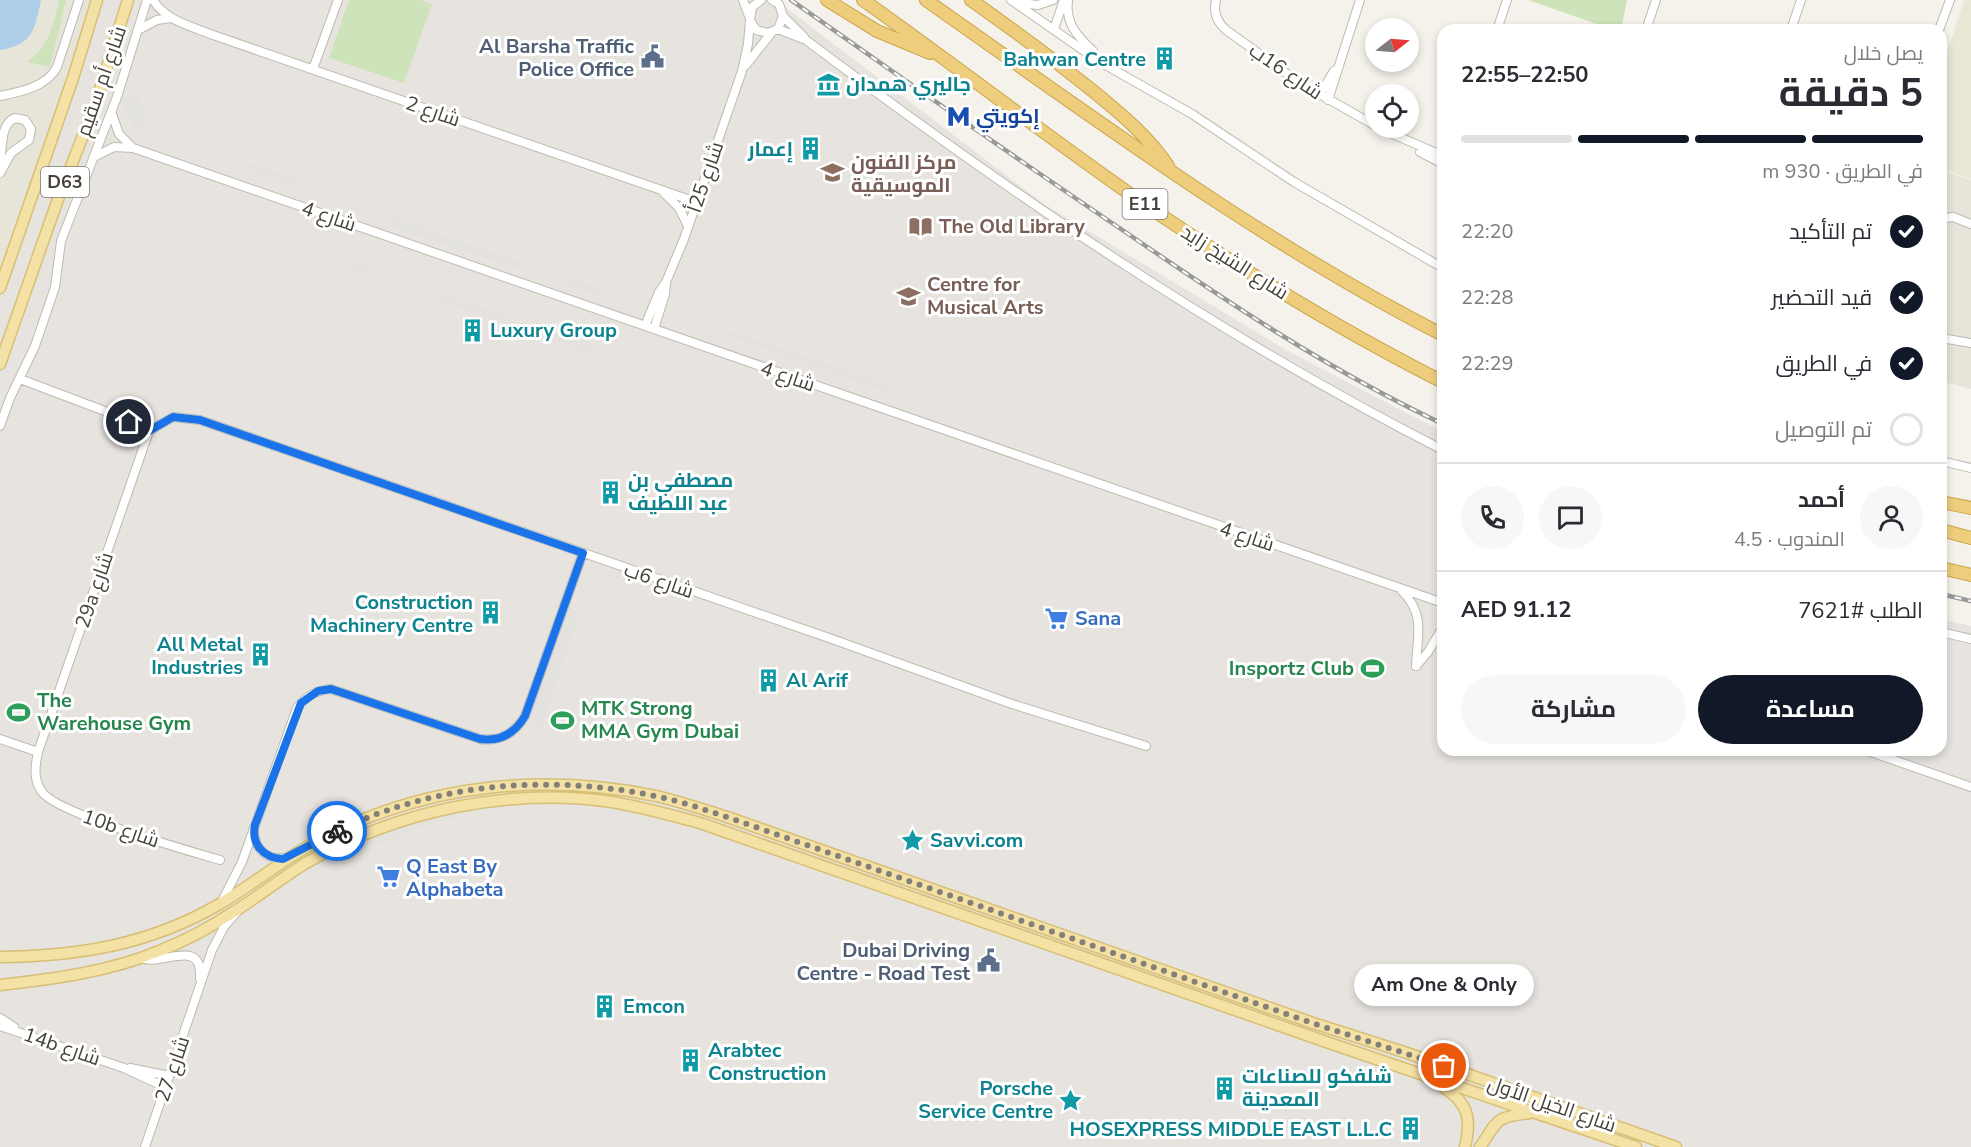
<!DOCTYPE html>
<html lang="ar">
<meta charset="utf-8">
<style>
:root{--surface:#fff;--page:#f7f7f7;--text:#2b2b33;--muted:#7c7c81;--line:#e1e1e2;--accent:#111827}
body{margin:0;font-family:"Nunito Sans",Cairo,sans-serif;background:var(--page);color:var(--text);direction:rtl;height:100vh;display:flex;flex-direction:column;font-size:22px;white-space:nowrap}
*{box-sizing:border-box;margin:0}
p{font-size:20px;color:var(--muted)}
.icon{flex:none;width:33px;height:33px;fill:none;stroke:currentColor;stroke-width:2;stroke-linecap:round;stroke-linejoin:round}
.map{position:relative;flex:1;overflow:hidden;direction:ltr}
.side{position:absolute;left:1437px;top:24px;width:510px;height:732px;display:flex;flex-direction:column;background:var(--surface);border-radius:18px;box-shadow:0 3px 9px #0003;direction:rtl}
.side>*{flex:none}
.needle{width:39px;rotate:73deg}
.buttons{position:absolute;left:1365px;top:18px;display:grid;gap:12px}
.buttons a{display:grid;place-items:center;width:54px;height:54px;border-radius:50%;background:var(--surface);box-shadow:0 3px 9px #0003;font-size:30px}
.pin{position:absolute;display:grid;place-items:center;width:51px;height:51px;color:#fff;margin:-26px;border:3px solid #fff;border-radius:50%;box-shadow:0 2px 6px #0007}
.courier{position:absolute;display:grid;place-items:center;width:60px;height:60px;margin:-30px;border:4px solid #1a73e8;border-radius:50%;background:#fff;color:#222;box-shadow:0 2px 8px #0007}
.bubble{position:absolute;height:42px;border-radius:21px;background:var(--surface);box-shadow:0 3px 9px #0003;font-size:20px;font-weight:700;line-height:42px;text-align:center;direction:rtl}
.headline em{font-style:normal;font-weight:700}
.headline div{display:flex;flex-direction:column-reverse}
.headline{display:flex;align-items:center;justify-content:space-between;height:102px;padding:0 24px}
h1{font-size:39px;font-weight:700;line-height:45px}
.bar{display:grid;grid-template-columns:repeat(4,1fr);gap:9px 6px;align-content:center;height:72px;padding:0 24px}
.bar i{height:8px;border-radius:4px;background:var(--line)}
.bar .active{background:var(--accent)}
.bar p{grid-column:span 4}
.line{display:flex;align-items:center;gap:15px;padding:0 24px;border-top:2px solid var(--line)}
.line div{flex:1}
.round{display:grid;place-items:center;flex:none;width:63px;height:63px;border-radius:32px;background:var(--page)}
ol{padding:0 24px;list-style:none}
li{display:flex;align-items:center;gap:18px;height:66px}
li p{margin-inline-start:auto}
li .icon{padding:6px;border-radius:50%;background:var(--accent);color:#fff;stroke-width:4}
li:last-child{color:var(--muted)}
li i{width:33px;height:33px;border:3px solid var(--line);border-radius:50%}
.cta{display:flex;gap:12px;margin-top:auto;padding:12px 24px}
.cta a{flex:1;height:69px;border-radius:36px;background:var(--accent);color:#fff;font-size:24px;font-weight:700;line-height:69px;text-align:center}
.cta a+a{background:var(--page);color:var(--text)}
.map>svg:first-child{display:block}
.residential{fill:#e7e4da}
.industrial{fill:#e7e4e0}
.education{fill:#ebe7d7}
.green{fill:#cee3b9}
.parking{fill:#e3e2df}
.water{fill:#afcee9}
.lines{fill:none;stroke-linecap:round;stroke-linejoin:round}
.minor-casing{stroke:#bebaaf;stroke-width:10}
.major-casing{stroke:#d7bf76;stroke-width:13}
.highway-casing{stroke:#cca44d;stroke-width:14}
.minor{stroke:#fff;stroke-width:8}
.major{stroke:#f3e1a5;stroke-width:10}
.highway{stroke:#eece7c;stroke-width:12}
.rail-casing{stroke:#999;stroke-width:4.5}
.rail{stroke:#fff;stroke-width:2;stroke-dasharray:7;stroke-linecap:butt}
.done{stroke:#848078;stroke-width:6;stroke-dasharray:0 10.8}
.route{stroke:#1a73e8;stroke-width:8}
.labels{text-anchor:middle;stroke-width:6;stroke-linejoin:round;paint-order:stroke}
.shield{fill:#fff;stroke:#7e7b75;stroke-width:1.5}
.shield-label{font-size:18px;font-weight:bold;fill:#47433a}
.service-label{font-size:20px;font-weight:bold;fill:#4e5e75;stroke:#fff;text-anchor:end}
.culture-label{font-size:20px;font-weight:bold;fill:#0d838f;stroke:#fff;text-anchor:start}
.street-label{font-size:20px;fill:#47433a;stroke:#fff}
.transit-label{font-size:20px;font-weight:bold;fill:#164399;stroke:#fff;text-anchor:start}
.education-label{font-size:20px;font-weight:bold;fill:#785e54;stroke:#fff;text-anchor:start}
.shop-label{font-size:20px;font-weight:bold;fill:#366cbe;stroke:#fff;text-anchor:start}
.leisure-label{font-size:20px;font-weight:bold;fill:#27864d;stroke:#fff;text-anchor:start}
</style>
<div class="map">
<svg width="1971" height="1147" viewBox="0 0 1971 1147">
<rect width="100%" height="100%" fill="#f4f2eb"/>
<path class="residential" d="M0,0H107L0,334Z
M1941,170L1971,180V389L1941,381Z"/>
<path class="industrial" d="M105,0H776L1044,204L1286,350L1443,432V750H1941V619L1971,626V1147H0V307Z"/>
<path class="education" d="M1964,0H1971V179L1941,169V71Z"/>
<path class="green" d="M59,0H66L50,67L27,62C49,47 53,25 59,0Z
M349,0H420L432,4L404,83L329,58Z
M1528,0H1627L1621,30H1614Z"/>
<path class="parking" d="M136,93L149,123L134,130L121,100Z
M246,162L301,181L302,188L248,169Z
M388,216L527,264L524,271L386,225Z
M349,261L376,270L374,275L349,267Z
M565,276L600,288L597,295L563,283Z
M440,292L511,317L509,325L442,301Z
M722,328L895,388L896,395L723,334Z
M551,333L594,348L591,353L549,338Z
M567,607L580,611L542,728L532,725L530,720Z
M456,810L458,818L433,823L410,831L306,876L302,868L407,823Z"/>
<path class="water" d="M0,0H41C35,29 33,45 0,50Z"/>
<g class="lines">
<defs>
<path id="minor" d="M153,0C166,21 191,26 213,35L696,202
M743,0L749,16
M761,0L752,7L750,20L756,30L768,33L778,29L783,16L779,4L772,0
M1011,0L1100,62L1192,114L1294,182L1443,268
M1068,0C1065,23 1077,36 1093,51
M1216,0C1213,12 1217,22 1226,30L1300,83L1376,126
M1019,3L1038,5L1053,0
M783,16L804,37
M778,29L806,40C1008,192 1217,335 1443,450
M1054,29L1064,0
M138,30L157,20L171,18
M1497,30L1507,0
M1646,30L1656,0
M1791,30L1801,0
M1939,30L1950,0
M746,65L772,32
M313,69L338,0
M1320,94L1334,71
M0,96C20,92 47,87 57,67L79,0
M1328,100L1360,0
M112,114L119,134L133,148
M1379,128L1443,156
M1420,152L1443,164
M94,157L114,147L133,148L1443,603
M0,162C3,146 0,124 15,118L25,120L31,129L29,140L11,153L0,173
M664,193L679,208L688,226
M1941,219L1953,217L1971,224
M645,326L659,292L666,282L684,239L742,71L748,44L750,20
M654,329L665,294L666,283
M1941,338L1971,343
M20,379L118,416L149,431
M0,426L10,398L35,346L55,287L61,241L117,97L147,0
M1941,461L1971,468
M1402,591C1426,615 1417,636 1416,666
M1941,632L1971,639
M1416,666L1428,652L1443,627
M0,739L38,752
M1865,750L1971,787
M254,832C255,851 270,862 288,857
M220,860C189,851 58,814 42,792C33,780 35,766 38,752L149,431L173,417L200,420L832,639L1009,703L1146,746
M221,903L242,862L297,708C306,696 316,690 331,689L480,739C501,742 515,733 525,716L583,553
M141,958C160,967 203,936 200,978
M0,1018L14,1027
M0,1026L124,1068L165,1087
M130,1068L169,1076
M145,1147L212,950L224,927L236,913"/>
<path id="major" d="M0,288L73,78L97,0
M0,364L57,202L95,105L128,0
M0,957C79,956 148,945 218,905C256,883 289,854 329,835C430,784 546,773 656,796C681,802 706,810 730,818L1313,1023L1407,1053L1676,1147
M0,985C53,979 109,972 159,951C185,941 211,927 235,911C259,896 282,878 306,863C397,811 507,787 612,802C642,807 671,815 700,823L1335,1045L1636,1147
M1442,1086C1468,1103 1472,1117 1465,1147
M1480,1147C1499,1119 1495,1117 1530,1113"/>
<path id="highway" d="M827,0L877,31L930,53
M863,0C959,68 1053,141 1150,208C1244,271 1342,331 1443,382
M926,0C1094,118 1259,241 1443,335
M971,0C1012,29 1053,59 1093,91C1121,114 1148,136 1168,166
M1941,502L1971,508
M1941,530L1971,538
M1941,568L1971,575"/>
</defs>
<use href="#minor" class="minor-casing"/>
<use href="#major" class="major-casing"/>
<use href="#highway" class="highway-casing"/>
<use href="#minor" class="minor"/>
<use href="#major" class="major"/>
<use href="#highway" class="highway"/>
<defs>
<path id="rail" d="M791,0C900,77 1008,153 1118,227C1223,299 1328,370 1443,424
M1941,594L1971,601"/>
</defs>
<use href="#rail" class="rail-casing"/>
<use href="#rail" class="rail"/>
</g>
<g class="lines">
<path class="done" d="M337,831C436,783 549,774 655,796C681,801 705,810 730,818L1312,1023L1444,1066"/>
<path class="route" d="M129,422L149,431L173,417L200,420L583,553L525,716C515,733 501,742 480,739L331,689L318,691L301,703L255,825C251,844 263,858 283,859L337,831"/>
</g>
<defs>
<symbol id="civic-bare" viewBox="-9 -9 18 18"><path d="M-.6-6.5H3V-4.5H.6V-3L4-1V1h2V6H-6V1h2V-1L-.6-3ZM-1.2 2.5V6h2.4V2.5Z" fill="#5c6f8a" stroke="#fff" stroke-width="2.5" paint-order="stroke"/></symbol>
<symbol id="building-bare" viewBox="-9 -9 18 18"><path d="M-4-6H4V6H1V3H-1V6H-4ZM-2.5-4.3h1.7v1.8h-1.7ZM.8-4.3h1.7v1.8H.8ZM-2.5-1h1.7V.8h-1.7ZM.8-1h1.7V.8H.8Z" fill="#0f9aa8" stroke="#fff" stroke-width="2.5" paint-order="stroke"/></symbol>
<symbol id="museum-bare" viewBox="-9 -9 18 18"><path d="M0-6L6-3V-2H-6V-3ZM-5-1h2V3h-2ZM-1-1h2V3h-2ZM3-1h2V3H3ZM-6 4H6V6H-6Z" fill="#0f9aa8" stroke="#fff" stroke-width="2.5" paint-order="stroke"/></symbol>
<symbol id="metro-bare" viewBox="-9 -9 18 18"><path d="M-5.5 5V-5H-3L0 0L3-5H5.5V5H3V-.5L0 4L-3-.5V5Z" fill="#1a4fb4" stroke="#fff" stroke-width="2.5" paint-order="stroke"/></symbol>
<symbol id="school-bare" viewBox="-9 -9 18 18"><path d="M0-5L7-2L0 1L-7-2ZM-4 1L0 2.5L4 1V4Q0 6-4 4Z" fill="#8d6e63" stroke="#fff" stroke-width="2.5" paint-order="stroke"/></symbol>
<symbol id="library-bare" viewBox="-9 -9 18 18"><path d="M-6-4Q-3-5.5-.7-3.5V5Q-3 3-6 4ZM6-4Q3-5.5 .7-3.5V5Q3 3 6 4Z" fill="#8d6e63" stroke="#fff" stroke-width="2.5" paint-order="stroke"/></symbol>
<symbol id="supermarket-bare" viewBox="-9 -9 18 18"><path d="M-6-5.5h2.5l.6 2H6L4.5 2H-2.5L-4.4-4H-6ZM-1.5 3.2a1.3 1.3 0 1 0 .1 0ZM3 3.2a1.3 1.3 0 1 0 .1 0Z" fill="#3f7fe0" stroke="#fff" stroke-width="2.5" paint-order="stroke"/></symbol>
<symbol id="stadium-bare" viewBox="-9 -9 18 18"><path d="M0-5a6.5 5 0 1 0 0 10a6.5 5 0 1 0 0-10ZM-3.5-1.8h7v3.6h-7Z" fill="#2e9e5b" stroke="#fff" stroke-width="2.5" paint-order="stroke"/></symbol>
<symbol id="sight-bare" viewBox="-9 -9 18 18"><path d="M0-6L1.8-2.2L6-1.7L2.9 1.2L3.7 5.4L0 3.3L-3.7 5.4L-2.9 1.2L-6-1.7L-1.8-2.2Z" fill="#0f9aa8" stroke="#fff" stroke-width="2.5" paint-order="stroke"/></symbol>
</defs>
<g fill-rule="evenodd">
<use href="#civic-bare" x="636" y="40" width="33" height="33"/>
<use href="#building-bare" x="1148" y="42" width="33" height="33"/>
<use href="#museum-bare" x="812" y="68" width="33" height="33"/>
<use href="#metro-bare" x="942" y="100" width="33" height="33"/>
<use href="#building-bare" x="794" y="132" width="33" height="33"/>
<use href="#school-bare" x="816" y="156" width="33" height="33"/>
<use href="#library-bare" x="904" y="210" width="33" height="33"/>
<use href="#school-bare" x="892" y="280" width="33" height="33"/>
<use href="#building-bare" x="456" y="314" width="33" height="33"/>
<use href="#building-bare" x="594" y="476" width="33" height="33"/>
<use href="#building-bare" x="474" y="596" width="33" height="33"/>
<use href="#supermarket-bare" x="1040" y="602" width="33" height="33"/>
<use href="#building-bare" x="244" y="638" width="33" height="33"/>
<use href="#stadium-bare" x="1356" y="652" width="33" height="33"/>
<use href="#building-bare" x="752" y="664" width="33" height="33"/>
<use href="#stadium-bare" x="2" y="696" width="33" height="33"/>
<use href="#stadium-bare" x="546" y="704" width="33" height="33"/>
<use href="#sight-bare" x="896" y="824" width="33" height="33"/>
<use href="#supermarket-bare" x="372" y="860" width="33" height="33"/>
<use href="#civic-bare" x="972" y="944" width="33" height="33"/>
<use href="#building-bare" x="588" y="990" width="33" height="33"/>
<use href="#building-bare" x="674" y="1044" width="33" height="33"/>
<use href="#building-bare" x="1208" y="1072" width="33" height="33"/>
<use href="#sight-bare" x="1054" y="1084" width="33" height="33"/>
<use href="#building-bare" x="1394" y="1112" width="33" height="33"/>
</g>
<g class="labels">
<g class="shield">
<rect x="41" y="167" width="48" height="30" rx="4.5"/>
<rect x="1122.5" y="189" width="45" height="30" rx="4.5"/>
</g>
<g class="shield-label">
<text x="65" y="188">D63</text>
<text x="1145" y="210">E11</text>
</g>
<g class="service-label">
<text x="634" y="53">Al Barsha Traffic<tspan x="634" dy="23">Police Office</tspan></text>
<text x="970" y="957">Dubai Driving<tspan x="970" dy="23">Centre - Road Test</tspan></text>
</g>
<g class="culture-label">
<text x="1146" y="66" text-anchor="end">Bahwan Centre</text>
<text x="846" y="91">جاليري همدان</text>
<text x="793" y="156" text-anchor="end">إعمار</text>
<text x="490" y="337">Luxury Group</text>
<text x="628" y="487">مصطفي بن<tspan x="628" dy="23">عبد اللطيف</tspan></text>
<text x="473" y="609" text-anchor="end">Construction<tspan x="473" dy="23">Machinery Centre</tspan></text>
<text x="243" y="651" text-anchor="end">All Metal<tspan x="243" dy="23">Industries</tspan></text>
<text x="786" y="687">Al Arif</text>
<text x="930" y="847">Savvi.com</text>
<text x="623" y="1013">Emcon</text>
<text x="708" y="1057">Arabtec<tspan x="708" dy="23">Construction</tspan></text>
<text x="1242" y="1083">شلفكو للصناعات<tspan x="1242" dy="23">المعدينة</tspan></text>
<text x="1053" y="1095" text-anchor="end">Porsche<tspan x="1053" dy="23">Service Centre</tspan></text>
<text x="1392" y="1136" text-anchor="end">HOSEXPRESS MIDDLE EAST L.L.C</text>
</g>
<g class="street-label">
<text transform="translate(1286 71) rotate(34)" y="7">شارع 16ب</text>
<text transform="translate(101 81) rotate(-71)" y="7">شارع أم سقيم</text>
<text transform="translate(433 111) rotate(19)" y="7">شارع 2</text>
<text transform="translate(705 177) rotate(-71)" y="7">شارع 25أ</text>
<text transform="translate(329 216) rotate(19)" y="7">شارع 4</text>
<text transform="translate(1235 262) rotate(32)" y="7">شارع الشيخ زايد</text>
<text transform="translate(788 376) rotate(19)" y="7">شارع 4</text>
<text transform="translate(1247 536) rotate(18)" y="7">شارع 4</text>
<text transform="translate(659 580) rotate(19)" y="7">شارع 6ب</text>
<text transform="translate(94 590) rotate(-71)" y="7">29a شارع</text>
<text transform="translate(121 828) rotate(19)" y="7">10b شارع</text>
<text transform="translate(62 1046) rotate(19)" y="7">14b شارع</text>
<text transform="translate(172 1069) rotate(-71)" y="7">شارع 27</text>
<text transform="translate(1552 1104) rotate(19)" y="7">شارع الخيل الأول</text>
</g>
<g class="transit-label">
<text x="976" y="123">إكويتي</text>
</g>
<g class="education-label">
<text x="851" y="169">مركز الفنون<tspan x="851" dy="23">الموسيقية</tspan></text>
<text x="939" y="233">The Old Library</text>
<text x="927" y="291">Centre for<tspan x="927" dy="23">Musical Arts</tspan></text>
</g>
<g class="shop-label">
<text x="1075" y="625">Sana</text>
<text x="406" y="873">Q East By<tspan x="406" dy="23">Alphabeta</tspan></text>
</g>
<g class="leisure-label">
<text x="1354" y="675" text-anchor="end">Insportz Club</text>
<text x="37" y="707">The<tspan x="37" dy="23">Warehouse Gym</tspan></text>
<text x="581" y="715">MTK Strong<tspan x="581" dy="23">MMA Gym Dubai</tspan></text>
</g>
</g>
</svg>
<div class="buttons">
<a><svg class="needle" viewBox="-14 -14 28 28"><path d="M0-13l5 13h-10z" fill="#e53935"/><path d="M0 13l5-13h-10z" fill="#7c7c81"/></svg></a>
<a><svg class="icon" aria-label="locate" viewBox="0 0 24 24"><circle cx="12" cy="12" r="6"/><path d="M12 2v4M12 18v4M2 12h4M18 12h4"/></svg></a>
</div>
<div class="pin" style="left:1444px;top:1066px;background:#ea580c"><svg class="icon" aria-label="bag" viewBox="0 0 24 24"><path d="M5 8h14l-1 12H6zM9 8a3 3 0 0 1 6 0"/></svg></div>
<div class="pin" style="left:129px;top:422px;background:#1f2937"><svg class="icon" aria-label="home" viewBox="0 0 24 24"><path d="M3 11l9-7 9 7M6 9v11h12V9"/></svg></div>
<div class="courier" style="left:337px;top:831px"><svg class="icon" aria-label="bike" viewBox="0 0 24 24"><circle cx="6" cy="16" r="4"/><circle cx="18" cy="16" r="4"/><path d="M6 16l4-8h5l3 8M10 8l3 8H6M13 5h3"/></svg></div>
<div class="bubble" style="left:1354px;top:964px;width:180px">Am One &amp; Only</div>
<section class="side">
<div class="headline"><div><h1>5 دقيقة</h1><p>يصل خلال</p></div><em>22:50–22:55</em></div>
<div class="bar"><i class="active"></i><i class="active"></i><i class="active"></i><i></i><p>في الطريق · 930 m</p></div>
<ol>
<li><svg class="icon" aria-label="check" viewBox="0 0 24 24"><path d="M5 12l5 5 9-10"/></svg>تم التأكيد<p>22:20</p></li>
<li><svg class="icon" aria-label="check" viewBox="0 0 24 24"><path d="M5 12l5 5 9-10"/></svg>قيد التحضير<p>22:28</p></li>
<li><svg class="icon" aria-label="check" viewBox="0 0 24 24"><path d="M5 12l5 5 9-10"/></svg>في الطريق<p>22:29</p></li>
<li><i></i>تم التوصيل</li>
</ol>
<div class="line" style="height:108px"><a class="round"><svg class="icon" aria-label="person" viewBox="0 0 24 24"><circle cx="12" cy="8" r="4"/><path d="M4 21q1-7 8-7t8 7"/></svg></a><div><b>أحمد</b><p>المندوب · 4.5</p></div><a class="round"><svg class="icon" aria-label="chat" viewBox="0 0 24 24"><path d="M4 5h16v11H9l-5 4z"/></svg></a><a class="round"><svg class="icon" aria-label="phone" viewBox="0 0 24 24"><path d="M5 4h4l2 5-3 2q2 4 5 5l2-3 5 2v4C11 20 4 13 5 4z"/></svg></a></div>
<div class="line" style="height:78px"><div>الطلب #7621</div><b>AED 91.12</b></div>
<div class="cta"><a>مساعدة</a><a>مشاركة</a></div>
</section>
</div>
